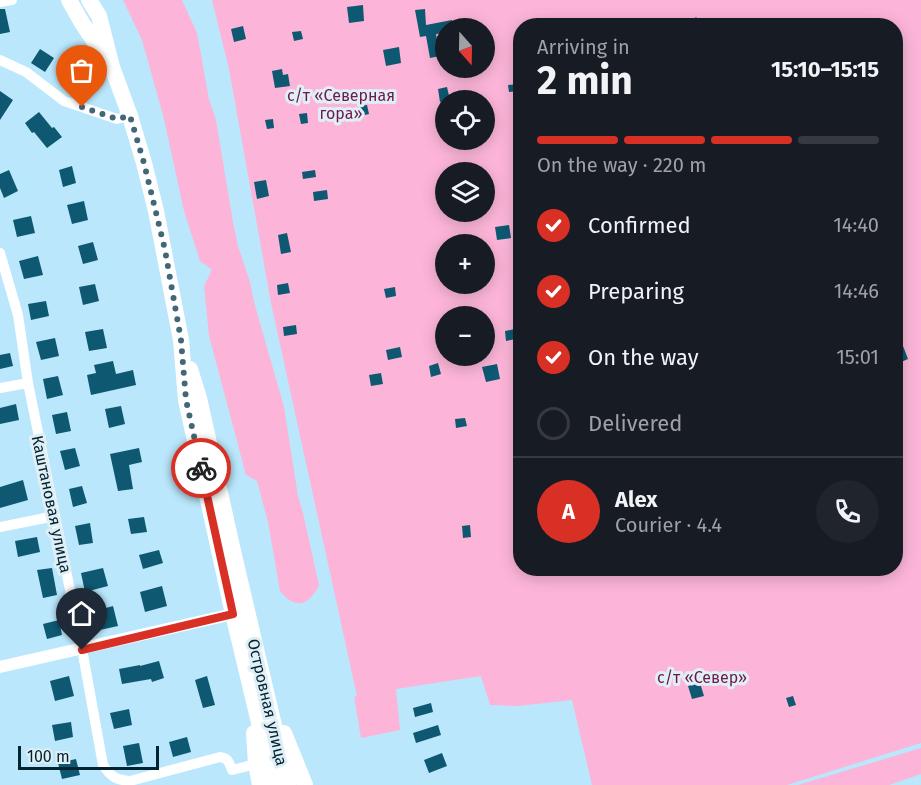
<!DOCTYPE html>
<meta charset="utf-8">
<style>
:root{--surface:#171b24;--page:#20242c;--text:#f1f3f6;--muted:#9ea1a6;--line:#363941;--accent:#d93025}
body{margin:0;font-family:"Fira Sans",sans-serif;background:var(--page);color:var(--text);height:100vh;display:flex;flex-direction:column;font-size:22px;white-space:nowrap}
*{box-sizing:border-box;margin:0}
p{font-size:20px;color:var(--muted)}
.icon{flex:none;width:33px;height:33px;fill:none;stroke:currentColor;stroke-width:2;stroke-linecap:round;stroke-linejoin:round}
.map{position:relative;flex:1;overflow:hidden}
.drawer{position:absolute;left:513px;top:18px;width:390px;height:558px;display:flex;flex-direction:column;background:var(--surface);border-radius:24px;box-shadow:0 3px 15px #0003}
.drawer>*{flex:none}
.needle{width:39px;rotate:160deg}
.controls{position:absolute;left:435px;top:18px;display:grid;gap:12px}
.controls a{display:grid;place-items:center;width:60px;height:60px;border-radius:50%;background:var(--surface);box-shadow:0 3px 15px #0003;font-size:30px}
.scale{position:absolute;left:18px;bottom:15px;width:141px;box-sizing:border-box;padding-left:6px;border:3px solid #022431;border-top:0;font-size:16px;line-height:21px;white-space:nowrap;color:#022431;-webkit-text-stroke:4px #e0eff6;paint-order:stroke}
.pin{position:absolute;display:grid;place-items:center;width:51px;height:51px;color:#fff;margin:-62px -26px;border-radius:50% 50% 50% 0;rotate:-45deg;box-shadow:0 0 6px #0007}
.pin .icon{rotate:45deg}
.courier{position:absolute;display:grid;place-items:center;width:60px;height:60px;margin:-30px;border:4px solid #d93025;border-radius:50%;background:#fff;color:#222;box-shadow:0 2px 8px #0007}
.overview em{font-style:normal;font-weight:700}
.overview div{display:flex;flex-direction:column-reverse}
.overview{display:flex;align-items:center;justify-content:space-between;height:102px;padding:0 24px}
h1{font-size:39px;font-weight:700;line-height:45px}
.bar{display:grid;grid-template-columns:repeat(4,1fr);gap:9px 6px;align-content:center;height:72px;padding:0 24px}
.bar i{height:8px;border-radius:4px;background:var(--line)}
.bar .current{background:var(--accent)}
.bar p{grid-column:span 4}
.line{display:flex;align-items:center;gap:15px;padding:0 24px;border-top:2px solid var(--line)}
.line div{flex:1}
.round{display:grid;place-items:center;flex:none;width:63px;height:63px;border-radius:32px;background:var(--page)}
ol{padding:0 24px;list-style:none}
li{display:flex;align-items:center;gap:18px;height:66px}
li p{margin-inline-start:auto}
li .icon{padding:6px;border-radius:50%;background:var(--accent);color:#fff;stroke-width:4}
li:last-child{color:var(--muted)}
li i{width:33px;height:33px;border:3px solid var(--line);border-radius:50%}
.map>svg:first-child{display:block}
.green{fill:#fcb5d8;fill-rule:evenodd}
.building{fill:#0e5872}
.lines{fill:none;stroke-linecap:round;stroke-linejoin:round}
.minor{stroke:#fff;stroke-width:10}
.tertiary{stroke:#fff;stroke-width:12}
.primary{stroke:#fff;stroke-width:16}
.done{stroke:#426878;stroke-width:6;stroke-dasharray:0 10.8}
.route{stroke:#d93025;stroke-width:8}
.labels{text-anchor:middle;stroke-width:6;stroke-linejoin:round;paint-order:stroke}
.park-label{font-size:16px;fill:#6c184b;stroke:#e0eff6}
.street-label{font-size:16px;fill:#022431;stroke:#e0eff6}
</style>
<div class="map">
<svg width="921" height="785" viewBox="0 0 921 785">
<rect width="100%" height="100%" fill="#bae7fc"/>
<path class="green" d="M123,0H182L197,33L209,99L216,120L233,222L238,246L250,282L254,302L284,407L298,496L303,513L319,585C309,606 295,610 280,591L268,522L257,481L246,475L209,336L204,286L212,270L200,261L184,211L163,115L142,40Z
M212,0H921V743L787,785H592L572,700L518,706L490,705L481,676L396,689L400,730L361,738L354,697L357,696L271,303L229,69ZM520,26H896V568H520ZM446,28H484V68H446ZM446,100H484V140H446ZM446,172H484V212H446ZM446,244H484V284H446ZM446,316H484V356H446Z
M921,748V774L889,785H798Z"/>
<path class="building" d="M363,5L364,21L349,23L347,7Z
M0,9H5L10,32L0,34Z
M425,9L426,25L452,20L454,28H446V33L436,34L440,56L430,58L426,36L420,37L415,10Z
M696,17L703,26H686Z
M243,26L246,39L234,42L231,29Z
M301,31L303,39L294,41L292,32Z
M399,47L401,63L386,66L383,50Z
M40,49L54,58L45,72L31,63Z
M282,69L283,75L288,74L290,86L275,88L272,71Z
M520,84V91L509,92L508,85Z
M447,87L450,100L440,102L438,89Z
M0,91L13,100L0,120Z
M367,105L369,114L360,116L358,106Z
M39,112L52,128L54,127L62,137L47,148L34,132L32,133L25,123Z
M307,113L308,123L301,124L299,114Z
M273,119L274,128L267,129L265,120Z
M72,166L76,183L63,187L59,170Z
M9,170L18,191L4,198L0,188V174Z
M315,170L316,177L303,179L302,172Z
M266,180L269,196L257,199L254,182Z
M327,190L328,199L314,201L313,192Z
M84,201L88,220L72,224L67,205Z
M31,216L35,233L17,237L13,220Z
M509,225L511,238L497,240L495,227Z
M287,233L291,252L281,254L278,235Z
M93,242L98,260L83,264L78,246Z
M38,256L43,275L24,279L19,261Z
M288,283L290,293L278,295L277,285Z
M95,284L99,301L83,305L79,287Z
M395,287L396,296L386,298L384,289Z
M46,301L49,316L31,320L28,304Z
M296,325L297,334L284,336L283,327Z
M103,329L107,348L89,351L85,332Z
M515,329L516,339L506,341L505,331Z
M55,338L59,356L41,360L36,342Z
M903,346L908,359L901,362L896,349Z
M400,347L402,357L388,360L386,350Z
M10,353L13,366L0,369V355Z
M113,361L116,374L133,370L136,385L91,395L87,375L96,373L94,365Z
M438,363L441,374L431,377L429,366Z
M497,364L500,379L486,382L482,367Z
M381,373L383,384L371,386L369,375Z
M58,376L63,395L47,399L43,379Z
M16,404L19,420L0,424V408Z
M121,406L125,424L109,428L105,409Z
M67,412L71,431L56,434L52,415Z
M465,418L467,426L456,428L455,419Z
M75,448L80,466L65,470L60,451Z
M139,448L142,462L129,465L133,489L118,491L110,454Z
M23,480L28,500L0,508V487Z
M82,486L87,503L73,507L69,489Z
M144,517L147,532L131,534L128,519Z
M90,523L93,543L79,545L75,526Z
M470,525L471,537L463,538L462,526Z
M37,537L40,552L18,557L15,541Z
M159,550L163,563L143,569L139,555Z
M52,568L57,595L43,598L37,570Z
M103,568L108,586L85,592L81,573Z
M162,586L167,606L145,612L140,592Z
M113,606L118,626L100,630L95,611Z
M59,620L62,635L47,639L43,624Z
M159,661L164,678L152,682L151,679L122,684L119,669L140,665V666Z
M69,676L74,696L55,701L50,681Z
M207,676L215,705L203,708L195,680Z
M700,683L704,696L692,699L688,686Z
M793,696L796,705L789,707L786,698Z
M431,703L433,712L415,717L413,708Z
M129,709L132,725L114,729L110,713Z
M71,722L73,737L55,741L52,725Z
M438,725L441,735L416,743L413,733Z
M187,737L191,752L173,757L169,742Z
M139,743L143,763L127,766L123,746Z
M442,753L447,766L429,773L424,760Z
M76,759L80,775L62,779L58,763Z"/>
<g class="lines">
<path class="minor" d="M0,2L12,0
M0,60L26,72L64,101L117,119L130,116
M0,253L18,315L28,383L82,649L103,765C111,777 116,780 130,781L220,757C228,758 229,762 232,770L256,764
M0,388L28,383
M0,527L55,516"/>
<path class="tertiary" d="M0,667L233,614"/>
<path class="primary" d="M69,0L82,23L105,57
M89,0L99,16L112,67L130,116L144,163L156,211L181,340L186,400L233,614L274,785
M190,369L199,398L233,551L288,785
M254,733L256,764L260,785
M284,733L305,785"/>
</g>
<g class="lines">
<path class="done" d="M82,107L117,119L130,116L144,163L165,250L181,340L186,400L201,468"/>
<path class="route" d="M82,650L233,614L201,468"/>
</g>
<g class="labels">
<g class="park-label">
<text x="341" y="101">с/т «Северная<tspan x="341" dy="18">гора»</tspan></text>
<text x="702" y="683">с/т «Север»</text>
</g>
<g class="street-label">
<text transform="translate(52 504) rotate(78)" y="6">Каштановая улица</text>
<text transform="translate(268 702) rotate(77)" y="6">Островная улица</text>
</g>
</g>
</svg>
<div class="controls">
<a><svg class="needle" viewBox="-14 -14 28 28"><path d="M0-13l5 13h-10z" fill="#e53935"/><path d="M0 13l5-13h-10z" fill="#9ea1a6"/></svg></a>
<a><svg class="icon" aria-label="locate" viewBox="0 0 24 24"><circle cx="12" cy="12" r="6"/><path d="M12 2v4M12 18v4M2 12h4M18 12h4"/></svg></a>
<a><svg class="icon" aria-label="layers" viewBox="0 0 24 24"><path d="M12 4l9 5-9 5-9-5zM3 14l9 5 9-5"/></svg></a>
<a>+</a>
<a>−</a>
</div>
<div class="scale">100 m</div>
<div class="pin" style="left:82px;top:107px;background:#ea580c"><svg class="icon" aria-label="bag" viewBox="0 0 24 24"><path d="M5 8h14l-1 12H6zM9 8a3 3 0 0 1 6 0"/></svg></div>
<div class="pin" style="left:82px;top:650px;background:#1f2937"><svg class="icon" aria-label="home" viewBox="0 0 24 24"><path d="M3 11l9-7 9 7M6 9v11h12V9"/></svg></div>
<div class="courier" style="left:201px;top:468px"><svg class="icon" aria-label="bike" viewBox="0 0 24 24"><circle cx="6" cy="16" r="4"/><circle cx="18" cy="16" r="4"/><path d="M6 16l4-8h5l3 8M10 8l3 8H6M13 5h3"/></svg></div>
<section class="drawer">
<div class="overview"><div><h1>2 min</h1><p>Arriving in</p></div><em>15:10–15:15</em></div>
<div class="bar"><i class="current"></i><i class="current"></i><i class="current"></i><i></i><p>On the way · 220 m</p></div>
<ol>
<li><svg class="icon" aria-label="check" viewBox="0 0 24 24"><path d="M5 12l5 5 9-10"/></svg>Confirmed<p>14:40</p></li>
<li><svg class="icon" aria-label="check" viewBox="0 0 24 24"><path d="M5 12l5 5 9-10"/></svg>Preparing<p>14:46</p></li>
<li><svg class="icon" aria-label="check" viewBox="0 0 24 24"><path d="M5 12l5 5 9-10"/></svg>On the way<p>15:01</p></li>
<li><i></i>Delivered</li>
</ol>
<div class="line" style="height:108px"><b class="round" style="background:var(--accent);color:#fff">A</b><div><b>Alex</b><p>Courier · 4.4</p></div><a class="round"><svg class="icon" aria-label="phone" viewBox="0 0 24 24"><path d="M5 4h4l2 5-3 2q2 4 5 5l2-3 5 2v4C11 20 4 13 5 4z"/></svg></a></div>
</section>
</div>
